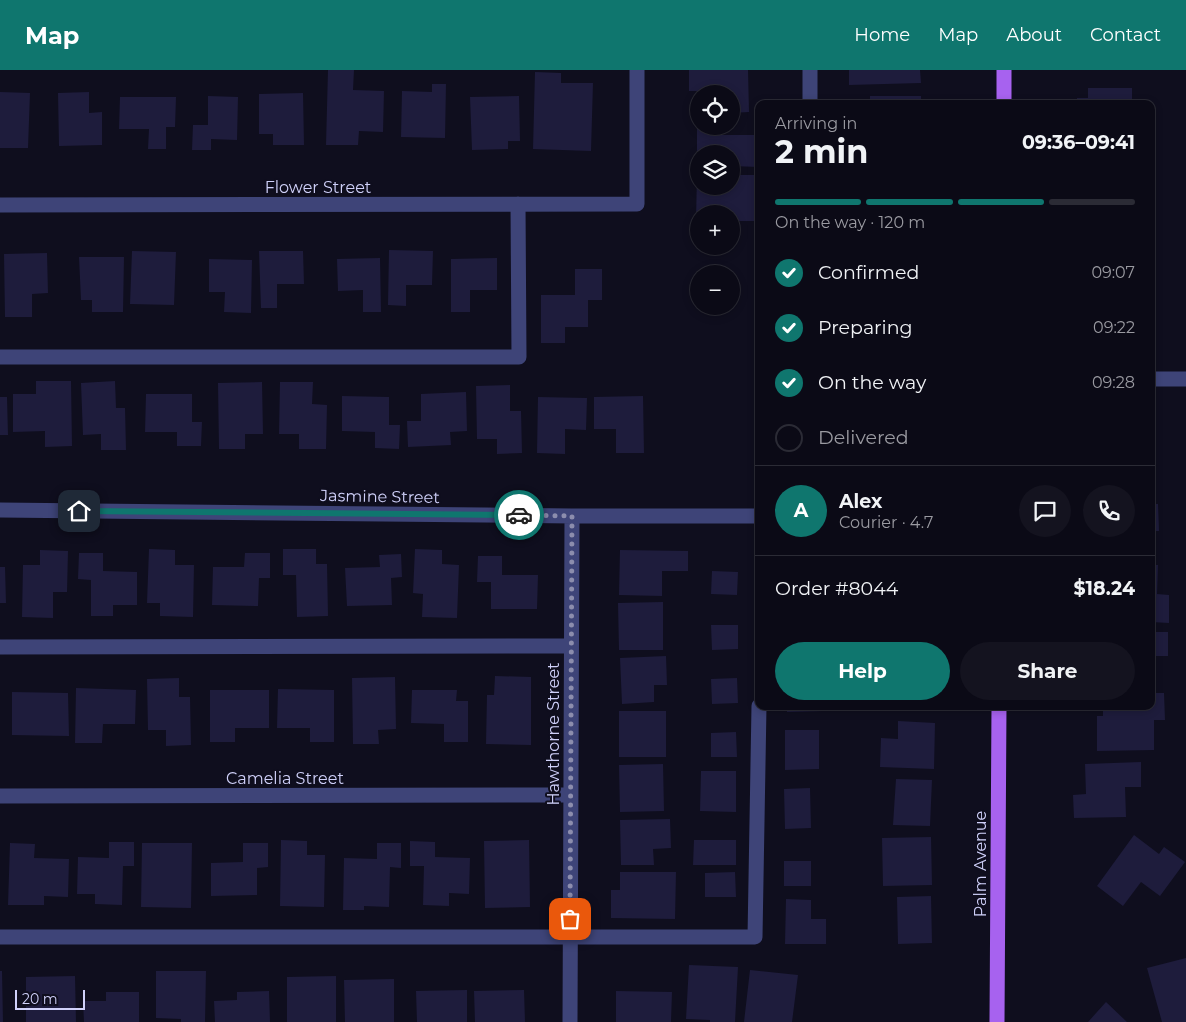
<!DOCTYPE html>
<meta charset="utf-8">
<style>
:root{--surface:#0b0a16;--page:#14131f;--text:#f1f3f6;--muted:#9a9aa1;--line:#2b2b35;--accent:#0f766e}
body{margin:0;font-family:Montserrat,sans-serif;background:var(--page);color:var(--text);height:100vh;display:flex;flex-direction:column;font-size:19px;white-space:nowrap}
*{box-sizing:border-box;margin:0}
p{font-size:16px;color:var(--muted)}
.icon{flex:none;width:28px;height:28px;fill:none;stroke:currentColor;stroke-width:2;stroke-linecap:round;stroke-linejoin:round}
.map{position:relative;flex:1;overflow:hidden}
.details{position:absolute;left:755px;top:30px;width:400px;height:610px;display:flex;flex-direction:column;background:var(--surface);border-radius:10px;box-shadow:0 2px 8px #0003,0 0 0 1px var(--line)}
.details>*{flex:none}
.controls{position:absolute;left:690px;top:15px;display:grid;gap:10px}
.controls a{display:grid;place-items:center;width:50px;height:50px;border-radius:50%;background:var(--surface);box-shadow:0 2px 8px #0003,0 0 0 1px var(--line);font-size:25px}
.scale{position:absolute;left:15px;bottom:12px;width:70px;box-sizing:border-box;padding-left:5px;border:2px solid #d0d1fa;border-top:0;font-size:14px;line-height:18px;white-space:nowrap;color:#d0d1fa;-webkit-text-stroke:4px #0f0e1e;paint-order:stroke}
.pin{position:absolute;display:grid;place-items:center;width:42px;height:42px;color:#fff;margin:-21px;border-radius:10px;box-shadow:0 2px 8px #0006}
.courier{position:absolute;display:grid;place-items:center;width:50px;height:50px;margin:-25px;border:4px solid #0f766e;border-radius:50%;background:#fff;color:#222;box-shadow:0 1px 6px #0007}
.head em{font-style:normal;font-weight:700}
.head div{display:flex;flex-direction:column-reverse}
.head{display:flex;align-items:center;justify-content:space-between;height:85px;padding:0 20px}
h1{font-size:32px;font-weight:700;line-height:38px}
.bar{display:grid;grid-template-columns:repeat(4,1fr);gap:8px 5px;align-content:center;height:60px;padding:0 20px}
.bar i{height:6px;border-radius:4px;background:var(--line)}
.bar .current{background:var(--accent)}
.bar p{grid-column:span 4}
.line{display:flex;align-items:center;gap:12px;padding:0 20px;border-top:1px solid var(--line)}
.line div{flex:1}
.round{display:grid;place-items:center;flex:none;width:52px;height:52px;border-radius:26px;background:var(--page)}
ol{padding:0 20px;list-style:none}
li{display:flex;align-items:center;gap:15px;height:55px}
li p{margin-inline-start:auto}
li .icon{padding:5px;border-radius:50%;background:var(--accent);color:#fff;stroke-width:4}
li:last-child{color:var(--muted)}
li i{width:28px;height:28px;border:2px solid var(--line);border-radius:50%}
.cta{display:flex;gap:10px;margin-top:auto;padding:10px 20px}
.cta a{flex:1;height:58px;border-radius:30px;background:var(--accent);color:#fff;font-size:20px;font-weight:700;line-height:58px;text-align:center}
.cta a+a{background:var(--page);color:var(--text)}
header{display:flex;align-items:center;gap:30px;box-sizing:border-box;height:70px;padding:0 25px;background:var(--accent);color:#fff}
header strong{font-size:24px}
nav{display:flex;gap:28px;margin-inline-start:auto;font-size:18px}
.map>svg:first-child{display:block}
.building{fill:#1e1c3c}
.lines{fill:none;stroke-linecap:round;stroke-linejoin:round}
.minor{stroke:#3e4478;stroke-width:15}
.major{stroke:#a762ef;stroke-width:15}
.done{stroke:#8c8dad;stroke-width:5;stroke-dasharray:0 9}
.route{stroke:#0f766e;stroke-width:6}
.labels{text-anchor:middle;stroke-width:4;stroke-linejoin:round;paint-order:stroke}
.street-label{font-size:16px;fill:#d0d1fa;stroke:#0f0e1e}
</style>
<header>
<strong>Map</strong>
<nav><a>Home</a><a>Map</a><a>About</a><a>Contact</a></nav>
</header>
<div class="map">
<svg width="1186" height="952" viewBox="0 0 1186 952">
<rect width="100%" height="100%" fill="#0f0e1e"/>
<path class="building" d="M328,0H354L353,20L384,21L383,62L359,61L358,75H326Z
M689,0H748L749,42L731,43V24H705V21H689Z
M849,0H920L921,13L849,15Z
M535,2L561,3V13H593L591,81L533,79Z
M432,14H446L445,68L401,67L402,21L432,22Z
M1088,18H1132V34H1077V28H1088Z
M0,22L30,23L28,78H0Z
M89,22V43L102,42V75L59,76L58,23Z
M303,23L304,75H273V64H259V24Z
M208,26L238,27L237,70L211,69V80H192L193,55H208Z
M519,26L520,71H508V79L472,80L470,27Z
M870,26H921V34H870Z
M120,27H176L175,57H166V79H148L149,59H119Z
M1151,44H1155V70H1151Z
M697,54H699V56H722V65H759V97L731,96V84H711V81H697Z
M1151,88H1155V113L1151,112Z
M697,104H699V116H731V105H755L754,151H731V144H699V150H696Z
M389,180L433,181L432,215H406V236L388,235Z
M132,181L176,182L174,235L130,234Z
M259,181H303L304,214H277V238H261Z
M47,183L48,223L32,224V247H5L4,184Z
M1151,183H1154V210H1151Z
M79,187H124L123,242H92V230H81Z
M380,188L381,242H363V220L338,221L337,189Z
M497,188V220H470V242H451V189Z
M209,189L252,190L251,243L224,242L225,222H209Z
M575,199H602V230H588V257H565V273H541V225H575Z
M1151,225H1154L1155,250H1151Z
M36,311H71L72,376L45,377V361L13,362V324H36Z
M115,311L116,338H125L126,380H101V364L83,365L81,313Z
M262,312L263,364H245V379H219L218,313Z
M280,312H313L312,334L327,335L326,379H299V364H279Z
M510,315V341H521L522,383L497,384V369H477L476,316Z
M466,322L467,361L450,362L451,375L408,377L407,351H421V324Z
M146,324H192V352H202L201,376H177V362H145Z
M342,326L389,327V355H400L399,379L375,378V362L342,361Z
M643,326L644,383H616V359H594V327Z
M0,327H7L8,365H0Z
M538,327L587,328L586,360L565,359V384L537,383Z
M1151,434H1158L1159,461H1151Z
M149,479L175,480V495H194L193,547L160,546V533H147Z
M283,479H316V494H327L328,546L297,547L296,505H283Z
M415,479L442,480V494L459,495L457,548L422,547L423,524L413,523Z
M40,480L68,481L67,522H53V548L22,547L23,495H40Z
M620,480L688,481V501H662V526L619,525Z
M79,483H103V501L137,502V535H113V546H91V510L78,509Z
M245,483H270V508H259L258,536L212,535L213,497H244Z
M401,484L402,507L391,508L392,535L347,536L345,498L380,497L379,485Z
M478,486H502V505H538L537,539H491V512H477Z
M1151,495H1158L1157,524L1169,525V553L1151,552Z
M0,497H5L6,533H0Z
M712,501L738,502L737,525L711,524Z
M663,532V580H619L618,533Z
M711,555H738V579L712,580Z
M1151,562H1168V586H1151Z
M666,586L667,615H654V632L622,634L620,588Z
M495,606L531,607V675L486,674L487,625H494Z
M395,607L396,659L378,660L379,674H353L352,608Z
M179,608V627H190L191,675L166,676V660H148L147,609Z
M737,608L738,633L712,634L711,609Z
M76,618L136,620L135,654H103L102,673H75Z
M278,619L334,620V672H310V658H277Z
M210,620H269V658H235V672H210Z
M412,620H457L456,631H468V672H444V654L411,653Z
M12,622L68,623L69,666L12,665Z
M1151,623H1164L1165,650H1154V680L1097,681V646H1103V636H1151Z
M787,636H823V641L787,642Z
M899,636H933V640H899Z
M619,641H666V687H619Z
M898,651L935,653L934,699L880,697L881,668L898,669Z
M785,660H819V699L785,700Z
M736,662L737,687H711V663Z
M1141,692V717H1125L1126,747L1074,748L1073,725L1086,724L1085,694Z
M663,694L664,741L620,742L619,695Z
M701,701H736V742L700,741Z
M896,709L932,710L930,756L893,755Z
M810,718L811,758L785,759L784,719Z
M670,749L671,778L653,779L654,795H621L620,750Z
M1134,765L1159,784L1164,777L1185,792L1160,826L1141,812L1123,836L1097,816Z
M931,767L932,815L883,816L882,768Z
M281,770L307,771V785H325L324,837L280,836Z
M529,770L530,837L485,838L484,771Z
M694,770H736V795H693Z
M410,771L435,772V787L470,788L469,824L449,823V836L423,835L424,796H410Z
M109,772H134V796H123L122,835L95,834V824H77L78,787L109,788Z
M10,773L35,774L34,788L69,789L68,827L44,826V835H8Z
M142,773H192L191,838L141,837Z
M243,773H268V797L257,798V825L211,826V793L243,792Z
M377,773H401V798L390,797L389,837L364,836V840H343L344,788L377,789Z
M784,791H811V816H784Z
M620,802H676L675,849L611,848V820H620Z
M735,802L736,827H705V803Z
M931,826L932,873L898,874L897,827Z
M786,829L811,830V849H826V874H785Z
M1186,888V952H1162L1147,898Z
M689,895L738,897L735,952H710V950L686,949Z
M750,900L798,905L792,952H744Z
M0,901H2L3,952H0Z
M156,901H206L205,952H181V949L156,948Z
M75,906L76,952H26V907Z
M336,906V952H287V907Z
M394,909V952H345L344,910Z
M467,920V952H417L416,921Z
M524,920L525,952H475L474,921Z
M269,921L270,952H215L214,931L237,930V922Z
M616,921L672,922L671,952H616Z
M106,922H139V952H84L83,931H106Z
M1106,932L1127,952H1088Z"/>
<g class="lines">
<path class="minor" d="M810,0V34
M0,135L637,134V0
M0,287H519L518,134
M1151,309H1186
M0,440L572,446H759
M0,577L571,576
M0,726L571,725
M0,867H755L759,636
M570,952L572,446"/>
<path class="major" d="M1004,34V0
M997,952L999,636"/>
</g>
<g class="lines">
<path class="done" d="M519,445L572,446L570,849"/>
<path class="route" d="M79,441L519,445"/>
</g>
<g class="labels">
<g class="street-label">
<text x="318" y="123">Flower Street</text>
<text transform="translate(380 426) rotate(1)" y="6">Jasmine Street</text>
<text transform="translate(553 664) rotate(-90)" y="6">Hawthorne Street</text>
<text x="285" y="714">Camelia Street</text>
<text transform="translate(980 794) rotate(-90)" y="6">Palm Avenue</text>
</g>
</g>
</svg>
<div class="controls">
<a><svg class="icon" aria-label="locate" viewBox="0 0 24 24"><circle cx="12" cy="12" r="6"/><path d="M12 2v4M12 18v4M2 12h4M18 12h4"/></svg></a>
<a><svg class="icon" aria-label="layers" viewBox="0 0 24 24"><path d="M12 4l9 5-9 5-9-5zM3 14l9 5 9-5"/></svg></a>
<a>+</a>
<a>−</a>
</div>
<div class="scale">20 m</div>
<div class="pin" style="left:570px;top:849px;background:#ea580c"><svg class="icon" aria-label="bag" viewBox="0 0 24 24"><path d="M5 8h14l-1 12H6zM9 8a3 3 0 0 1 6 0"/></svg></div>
<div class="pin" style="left:79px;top:441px;background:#1f2937"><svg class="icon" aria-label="home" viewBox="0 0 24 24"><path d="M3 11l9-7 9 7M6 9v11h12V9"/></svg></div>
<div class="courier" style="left:519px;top:445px"><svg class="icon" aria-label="car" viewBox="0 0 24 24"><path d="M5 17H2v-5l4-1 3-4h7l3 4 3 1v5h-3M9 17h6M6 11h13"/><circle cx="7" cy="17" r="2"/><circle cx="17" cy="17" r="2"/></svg></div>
<section class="details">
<div class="head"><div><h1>2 min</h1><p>Arriving in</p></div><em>09:36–09:41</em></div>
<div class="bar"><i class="current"></i><i class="current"></i><i class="current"></i><i></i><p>On the way · 120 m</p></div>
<ol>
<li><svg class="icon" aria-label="check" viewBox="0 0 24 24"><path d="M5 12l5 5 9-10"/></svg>Confirmed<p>09:07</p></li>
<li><svg class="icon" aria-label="check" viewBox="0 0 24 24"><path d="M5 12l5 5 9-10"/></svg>Preparing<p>09:22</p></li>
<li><svg class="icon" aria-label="check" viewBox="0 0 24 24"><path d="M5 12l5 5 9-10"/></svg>On the way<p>09:28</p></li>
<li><i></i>Delivered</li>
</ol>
<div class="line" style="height:90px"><b class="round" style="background:var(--accent);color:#fff">A</b><div><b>Alex</b><p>Courier · 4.7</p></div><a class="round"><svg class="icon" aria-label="chat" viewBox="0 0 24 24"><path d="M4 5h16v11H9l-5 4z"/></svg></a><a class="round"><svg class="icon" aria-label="phone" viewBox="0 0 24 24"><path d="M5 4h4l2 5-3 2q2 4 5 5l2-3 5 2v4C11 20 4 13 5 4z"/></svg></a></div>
<div class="line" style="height:65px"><div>Order #8044</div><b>$18.24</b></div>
<div class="cta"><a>Help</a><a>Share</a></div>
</section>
</div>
